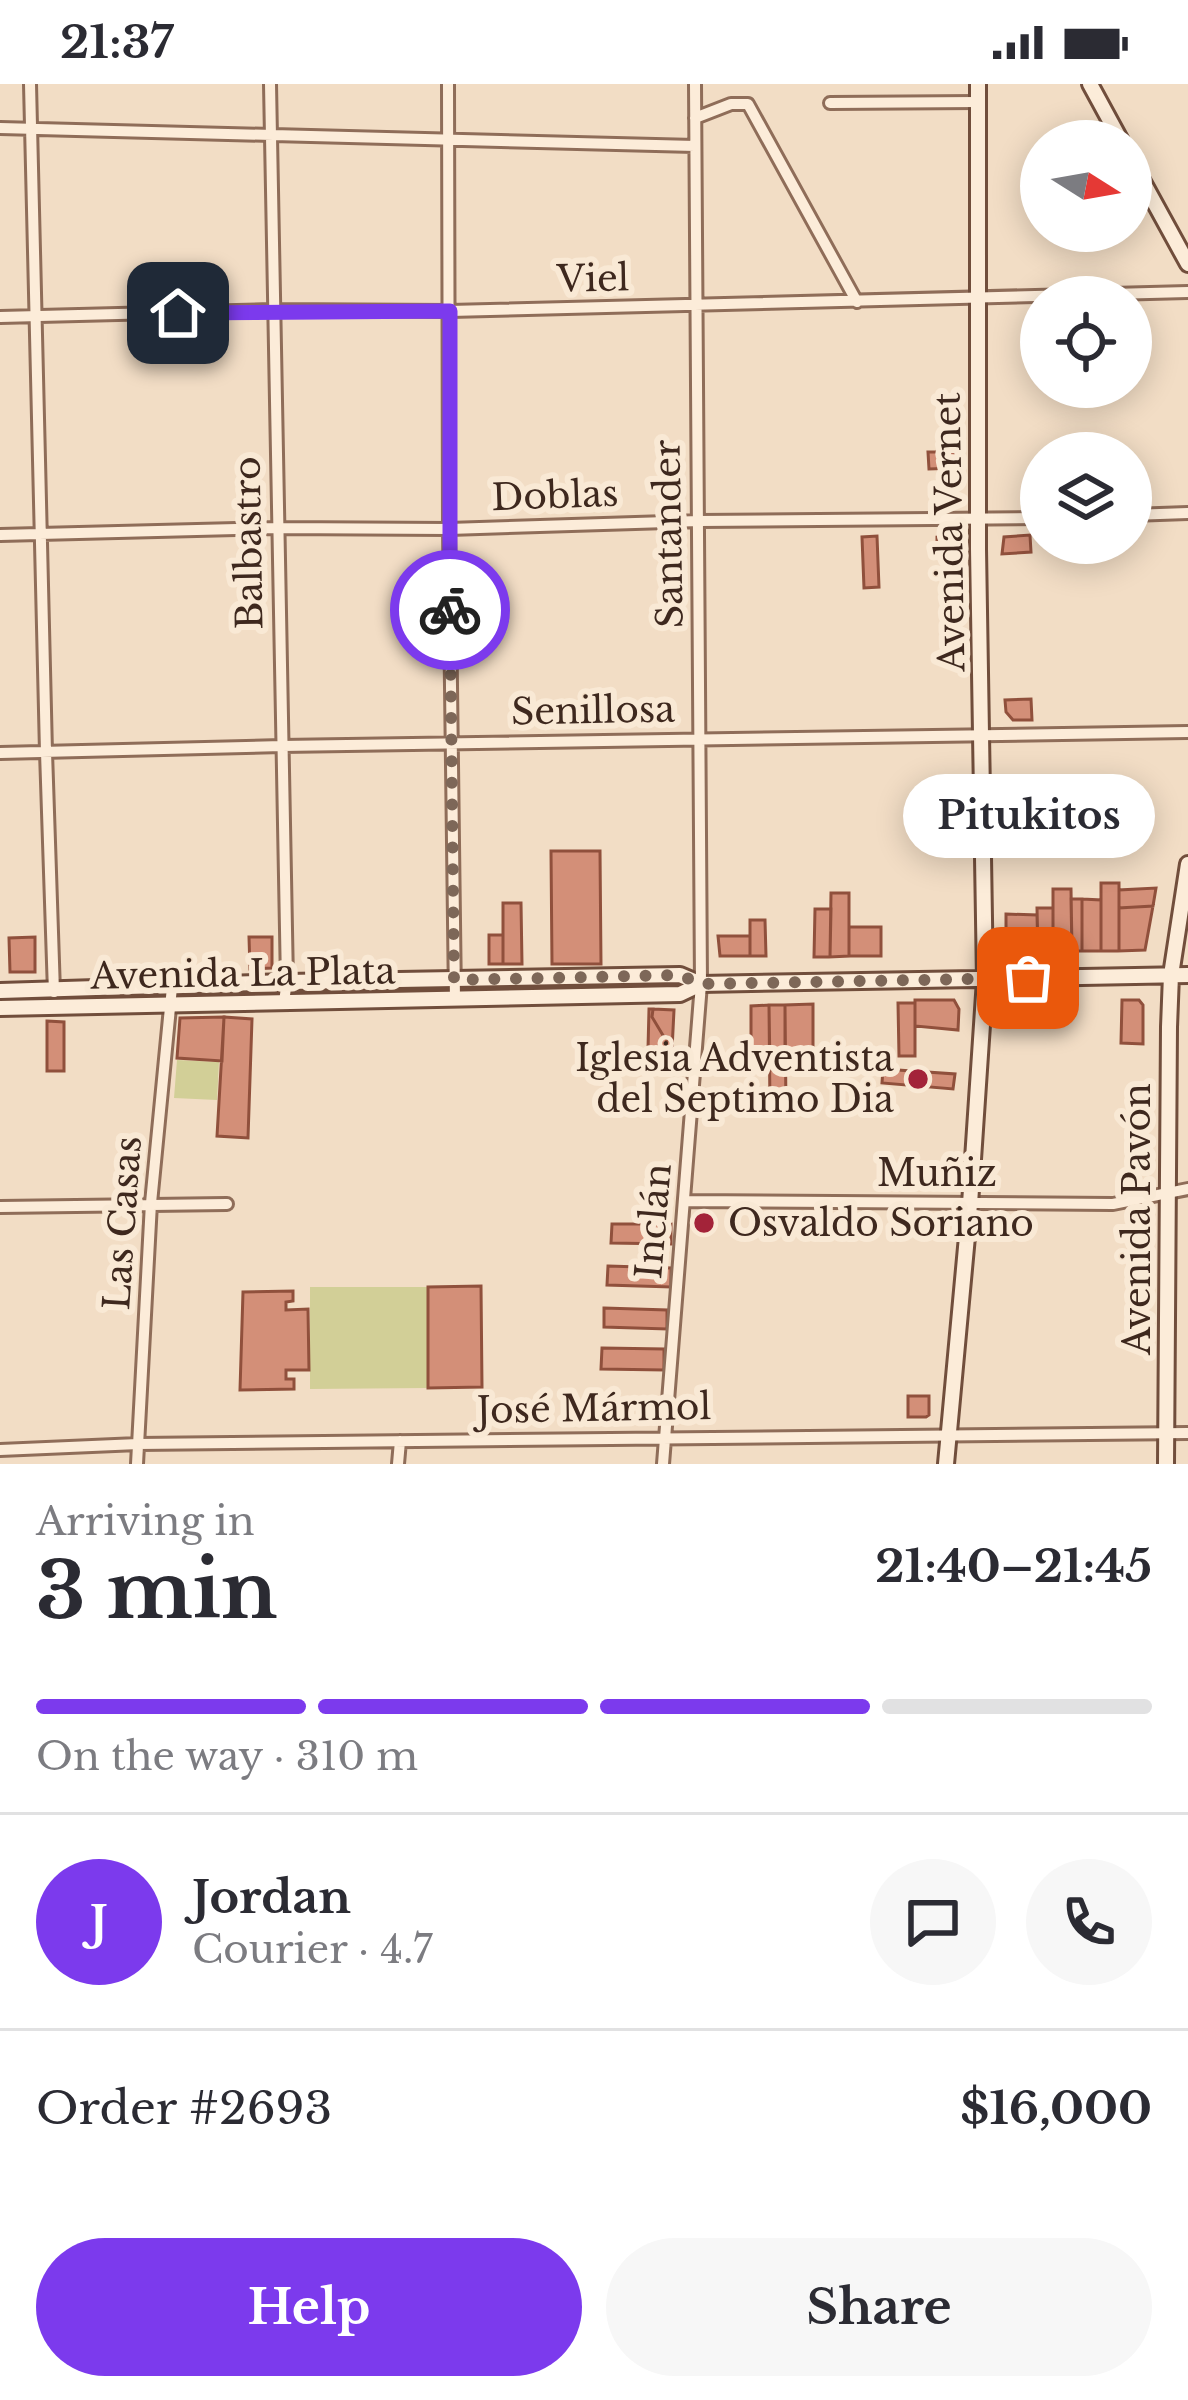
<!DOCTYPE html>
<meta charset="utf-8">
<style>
:root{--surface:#fff;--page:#f7f7f7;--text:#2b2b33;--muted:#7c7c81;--line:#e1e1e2;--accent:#7c3aed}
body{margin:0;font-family:"Libre Baskerville",serif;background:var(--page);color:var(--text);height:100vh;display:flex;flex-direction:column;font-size:45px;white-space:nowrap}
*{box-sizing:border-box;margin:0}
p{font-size:39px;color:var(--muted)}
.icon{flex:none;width:66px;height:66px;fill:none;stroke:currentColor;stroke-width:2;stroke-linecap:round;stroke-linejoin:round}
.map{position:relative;height:1380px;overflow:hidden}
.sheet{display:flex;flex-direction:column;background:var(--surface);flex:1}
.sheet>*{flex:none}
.needle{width:78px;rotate:101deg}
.fabs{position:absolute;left:1020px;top:36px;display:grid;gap:24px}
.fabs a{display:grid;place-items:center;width:132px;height:132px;border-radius:50%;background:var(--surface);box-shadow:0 6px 30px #0003;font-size:60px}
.pin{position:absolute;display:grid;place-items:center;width:102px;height:102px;color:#fff;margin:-51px;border-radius:24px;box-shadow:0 6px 18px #0006}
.courier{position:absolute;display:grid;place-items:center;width:120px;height:120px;margin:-60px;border:9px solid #7c3aed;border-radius:50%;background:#fff;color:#222;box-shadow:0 3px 15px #0007}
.bubble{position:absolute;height:84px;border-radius:42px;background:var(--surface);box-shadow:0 6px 30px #0003;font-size:39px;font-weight:700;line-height:84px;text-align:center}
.head em{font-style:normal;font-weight:700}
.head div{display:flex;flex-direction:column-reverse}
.head{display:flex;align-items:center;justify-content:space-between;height:204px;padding:0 36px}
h1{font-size:78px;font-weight:700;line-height:90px}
.bar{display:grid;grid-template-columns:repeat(4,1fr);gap:18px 12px;align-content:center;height:144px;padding:0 36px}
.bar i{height:15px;border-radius:9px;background:var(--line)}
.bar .active{background:var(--accent)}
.bar p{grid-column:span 4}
.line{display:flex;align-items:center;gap:30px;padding:0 36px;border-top:3px solid var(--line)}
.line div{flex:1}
.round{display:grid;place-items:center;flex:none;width:126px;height:126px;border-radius:63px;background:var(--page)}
.action{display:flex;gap:24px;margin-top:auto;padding:24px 36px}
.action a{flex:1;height:138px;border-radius:72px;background:var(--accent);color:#fff;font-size:48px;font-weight:700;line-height:138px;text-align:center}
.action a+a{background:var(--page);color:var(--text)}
.status{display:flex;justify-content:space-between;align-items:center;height:84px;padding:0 60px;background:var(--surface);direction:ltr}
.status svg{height:33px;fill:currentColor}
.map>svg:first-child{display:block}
.green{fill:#d2cf97}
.building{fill:#d38f78;stroke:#90503c;stroke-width:3}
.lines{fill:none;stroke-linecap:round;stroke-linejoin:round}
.street-casing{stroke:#8f6d59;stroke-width:16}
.secondary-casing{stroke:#714e3c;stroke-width:20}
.street{stroke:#fcecd9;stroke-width:10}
.secondary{stroke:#fcecd9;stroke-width:14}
.done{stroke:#7d6758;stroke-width:12;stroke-dasharray:0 21.6}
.route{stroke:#7c3aed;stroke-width:15}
.poi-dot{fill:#a32339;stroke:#f9e9d5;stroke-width:4.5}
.labels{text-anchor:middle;stroke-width:12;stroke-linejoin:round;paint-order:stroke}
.street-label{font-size:36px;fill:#3e281e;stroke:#f9e9d5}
.poi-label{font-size:36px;fill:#3e281e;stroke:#f9e9d5;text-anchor:end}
</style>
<div class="status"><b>21:37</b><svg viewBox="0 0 49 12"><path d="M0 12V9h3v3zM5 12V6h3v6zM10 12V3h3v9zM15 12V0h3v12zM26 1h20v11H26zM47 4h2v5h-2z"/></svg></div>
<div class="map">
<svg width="1188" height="1380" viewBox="0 0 1188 1380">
<rect width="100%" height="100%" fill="#f2ddc5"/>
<path class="green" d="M177,976L219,978L217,1016L174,1014Z
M310,1203H428V1304L310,1305Z"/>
<path class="building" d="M928,368H956L957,384L929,385Z
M1030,451L1031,468L1002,470L1004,453Z
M877,452L879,503L864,504L862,453Z
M948,452L961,464V473H937V453Z
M1031,615L1032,636H1013L1006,628L1005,616Z
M551,767H600L601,880H552Z
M1101,799H1119V867H1101Z
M1156,804L1153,822L1119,824V806Z
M1053,805H1071L1072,867L1053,868Z
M831,809H849V872L830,873Z
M1071,815H1082V867H1072Z
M1082,815L1101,816V867H1082Z
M503,819H521L522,880H503Z
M1153,822L1145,866L1119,867V824Z
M1037,824H1053V868H1038Z
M815,825H831L830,873H814Z
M1006,830L1037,831L1038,868H1006Z
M750,836H765L766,872H750Z
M849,843H881V872H849Z
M489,851H503V880H489Z
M718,852H750V872H720Z
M35,853V888H10L9,854Z
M249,853H272V884L250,885Z
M915,916H954L959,925L958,946L915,942Z
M1122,916H1139L1143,921V960L1121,959Z
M898,919H915V972H899Z
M813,920V967H785V921Z
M769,921L770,986H751V922Z
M769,921H785L786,1026H770Z
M649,925H653L652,933L664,953H667L666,965H648Z
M653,925L674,926L672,966L666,965L667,953H664L652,933Z
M224,933L252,935L248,1054L217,1052Z
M224,933L222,977L177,974L180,934Z
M47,937L64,938V987H47Z
M883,985L955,990L953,1005L882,999Z
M916,1084L947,1087L946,1098L938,1104L915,1102Z
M612,1140H671V1160L611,1159Z
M608,1182L671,1184V1203L607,1201Z
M481,1202L482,1303L428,1304V1203Z
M293,1207V1217L286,1218V1226L308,1225L309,1286H286V1295H294V1305L240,1306L243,1208Z
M604,1224L667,1226V1245L604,1243Z
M602,1264L664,1265V1286L601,1285Z
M908,1312H929V1331L926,1333H908Z"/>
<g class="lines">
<defs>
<path id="street" d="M30,0L46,668L54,908
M270,0L287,898L284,917
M448,0L449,445L455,915
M830,19L978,18
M695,34L731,20H748L857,218
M0,44L695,62
M0,233L272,226L450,227L1188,208
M1131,431L1188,429
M0,451L277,444L449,445L699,437L1041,434
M0,669L282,662L1188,648
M685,1117L1113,1120L1188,1105
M0,1123L227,1120
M0,1366L138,1360L1188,1349
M137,1380L151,1119L172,903
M398,1380L400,1357
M663,1380L701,900L695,0"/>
<path id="secondary" d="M1090,0L1121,57
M1131,76L1188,180
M0,907L287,898L680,891L701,900L1188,891
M0,924L680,910L701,900
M946,1380L970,1120L985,896L978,465V0
M1166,1380L1169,943L1171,891L1188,780"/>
</defs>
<use href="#street" class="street-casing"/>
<use href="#secondary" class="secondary-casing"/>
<use href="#street" class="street"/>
<use href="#secondary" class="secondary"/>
</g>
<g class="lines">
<path class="done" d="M450,526L454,896L680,891L701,900L1028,894"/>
<path class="route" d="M178,229L450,227V526"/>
</g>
<g class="poi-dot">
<circle cx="918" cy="995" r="12"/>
<circle cx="704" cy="1139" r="12"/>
</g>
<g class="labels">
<g class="street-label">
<text transform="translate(593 194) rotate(-1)" y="13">Viel</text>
<text transform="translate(555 411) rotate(-2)" y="13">Doblas</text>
<text transform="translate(949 448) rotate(-91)" y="13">Avenida Vernet</text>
<text transform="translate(668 450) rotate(-91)" y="13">Santander</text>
<text transform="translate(248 459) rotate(-91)" y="13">Balbastro</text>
<text transform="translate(593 626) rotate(-1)" y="13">Senillosa</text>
<text transform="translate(243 889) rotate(-1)" y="13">Avenida La Plata</text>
<text x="937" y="1102">Muñiz</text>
<text transform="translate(1137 1135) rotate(-90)" y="13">Avenida Pavón</text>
<text transform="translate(653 1137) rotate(-85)" y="13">Inclán</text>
<text transform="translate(122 1139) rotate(-86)" y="13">Las Casas</text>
<text transform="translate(594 1324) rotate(-1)" y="13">José Mármol</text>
</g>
<g class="poi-label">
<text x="894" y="987">Iglesia Adventista<tspan x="894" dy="41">del Septimo Dia</tspan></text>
<text x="728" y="1152" text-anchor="start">Osvaldo Soriano</text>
</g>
</g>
</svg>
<div class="fabs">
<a><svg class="needle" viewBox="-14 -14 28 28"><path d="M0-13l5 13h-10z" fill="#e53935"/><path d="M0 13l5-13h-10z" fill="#7c7c81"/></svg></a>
<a><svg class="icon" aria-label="locate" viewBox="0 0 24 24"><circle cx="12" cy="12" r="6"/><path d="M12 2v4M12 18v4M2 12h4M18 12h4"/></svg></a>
<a><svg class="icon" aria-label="layers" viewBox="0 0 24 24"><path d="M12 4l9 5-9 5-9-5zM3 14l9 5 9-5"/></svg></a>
</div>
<div class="pin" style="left:1028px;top:894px;background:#ea580c"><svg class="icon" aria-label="bag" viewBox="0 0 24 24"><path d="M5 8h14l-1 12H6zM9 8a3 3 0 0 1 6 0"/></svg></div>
<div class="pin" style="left:178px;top:229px;background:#1f2937"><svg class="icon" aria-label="home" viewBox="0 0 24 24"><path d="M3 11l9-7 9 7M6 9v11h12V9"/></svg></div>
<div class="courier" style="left:450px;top:526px"><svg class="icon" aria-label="bike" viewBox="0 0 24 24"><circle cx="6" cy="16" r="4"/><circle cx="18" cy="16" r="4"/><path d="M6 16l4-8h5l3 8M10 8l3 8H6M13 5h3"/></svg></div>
<div class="bubble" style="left:903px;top:690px;width:252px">Pitukitos</div>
</div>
<section class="sheet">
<div class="head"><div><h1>3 min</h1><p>Arriving in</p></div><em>21:40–21:45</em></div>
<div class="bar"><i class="active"></i><i class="active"></i><i class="active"></i><i></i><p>On the way · 310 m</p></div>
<div class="line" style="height:216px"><b class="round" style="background:var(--accent);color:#fff">J</b><div><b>Jordan</b><p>Courier · 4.7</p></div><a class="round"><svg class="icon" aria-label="chat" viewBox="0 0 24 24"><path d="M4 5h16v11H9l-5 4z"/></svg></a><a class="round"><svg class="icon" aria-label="phone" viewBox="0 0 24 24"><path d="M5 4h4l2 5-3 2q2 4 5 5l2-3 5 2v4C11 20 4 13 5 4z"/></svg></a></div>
<div class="line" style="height:156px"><div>Order #2693</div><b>$16,000</b></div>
<div class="action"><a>Help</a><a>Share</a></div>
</section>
